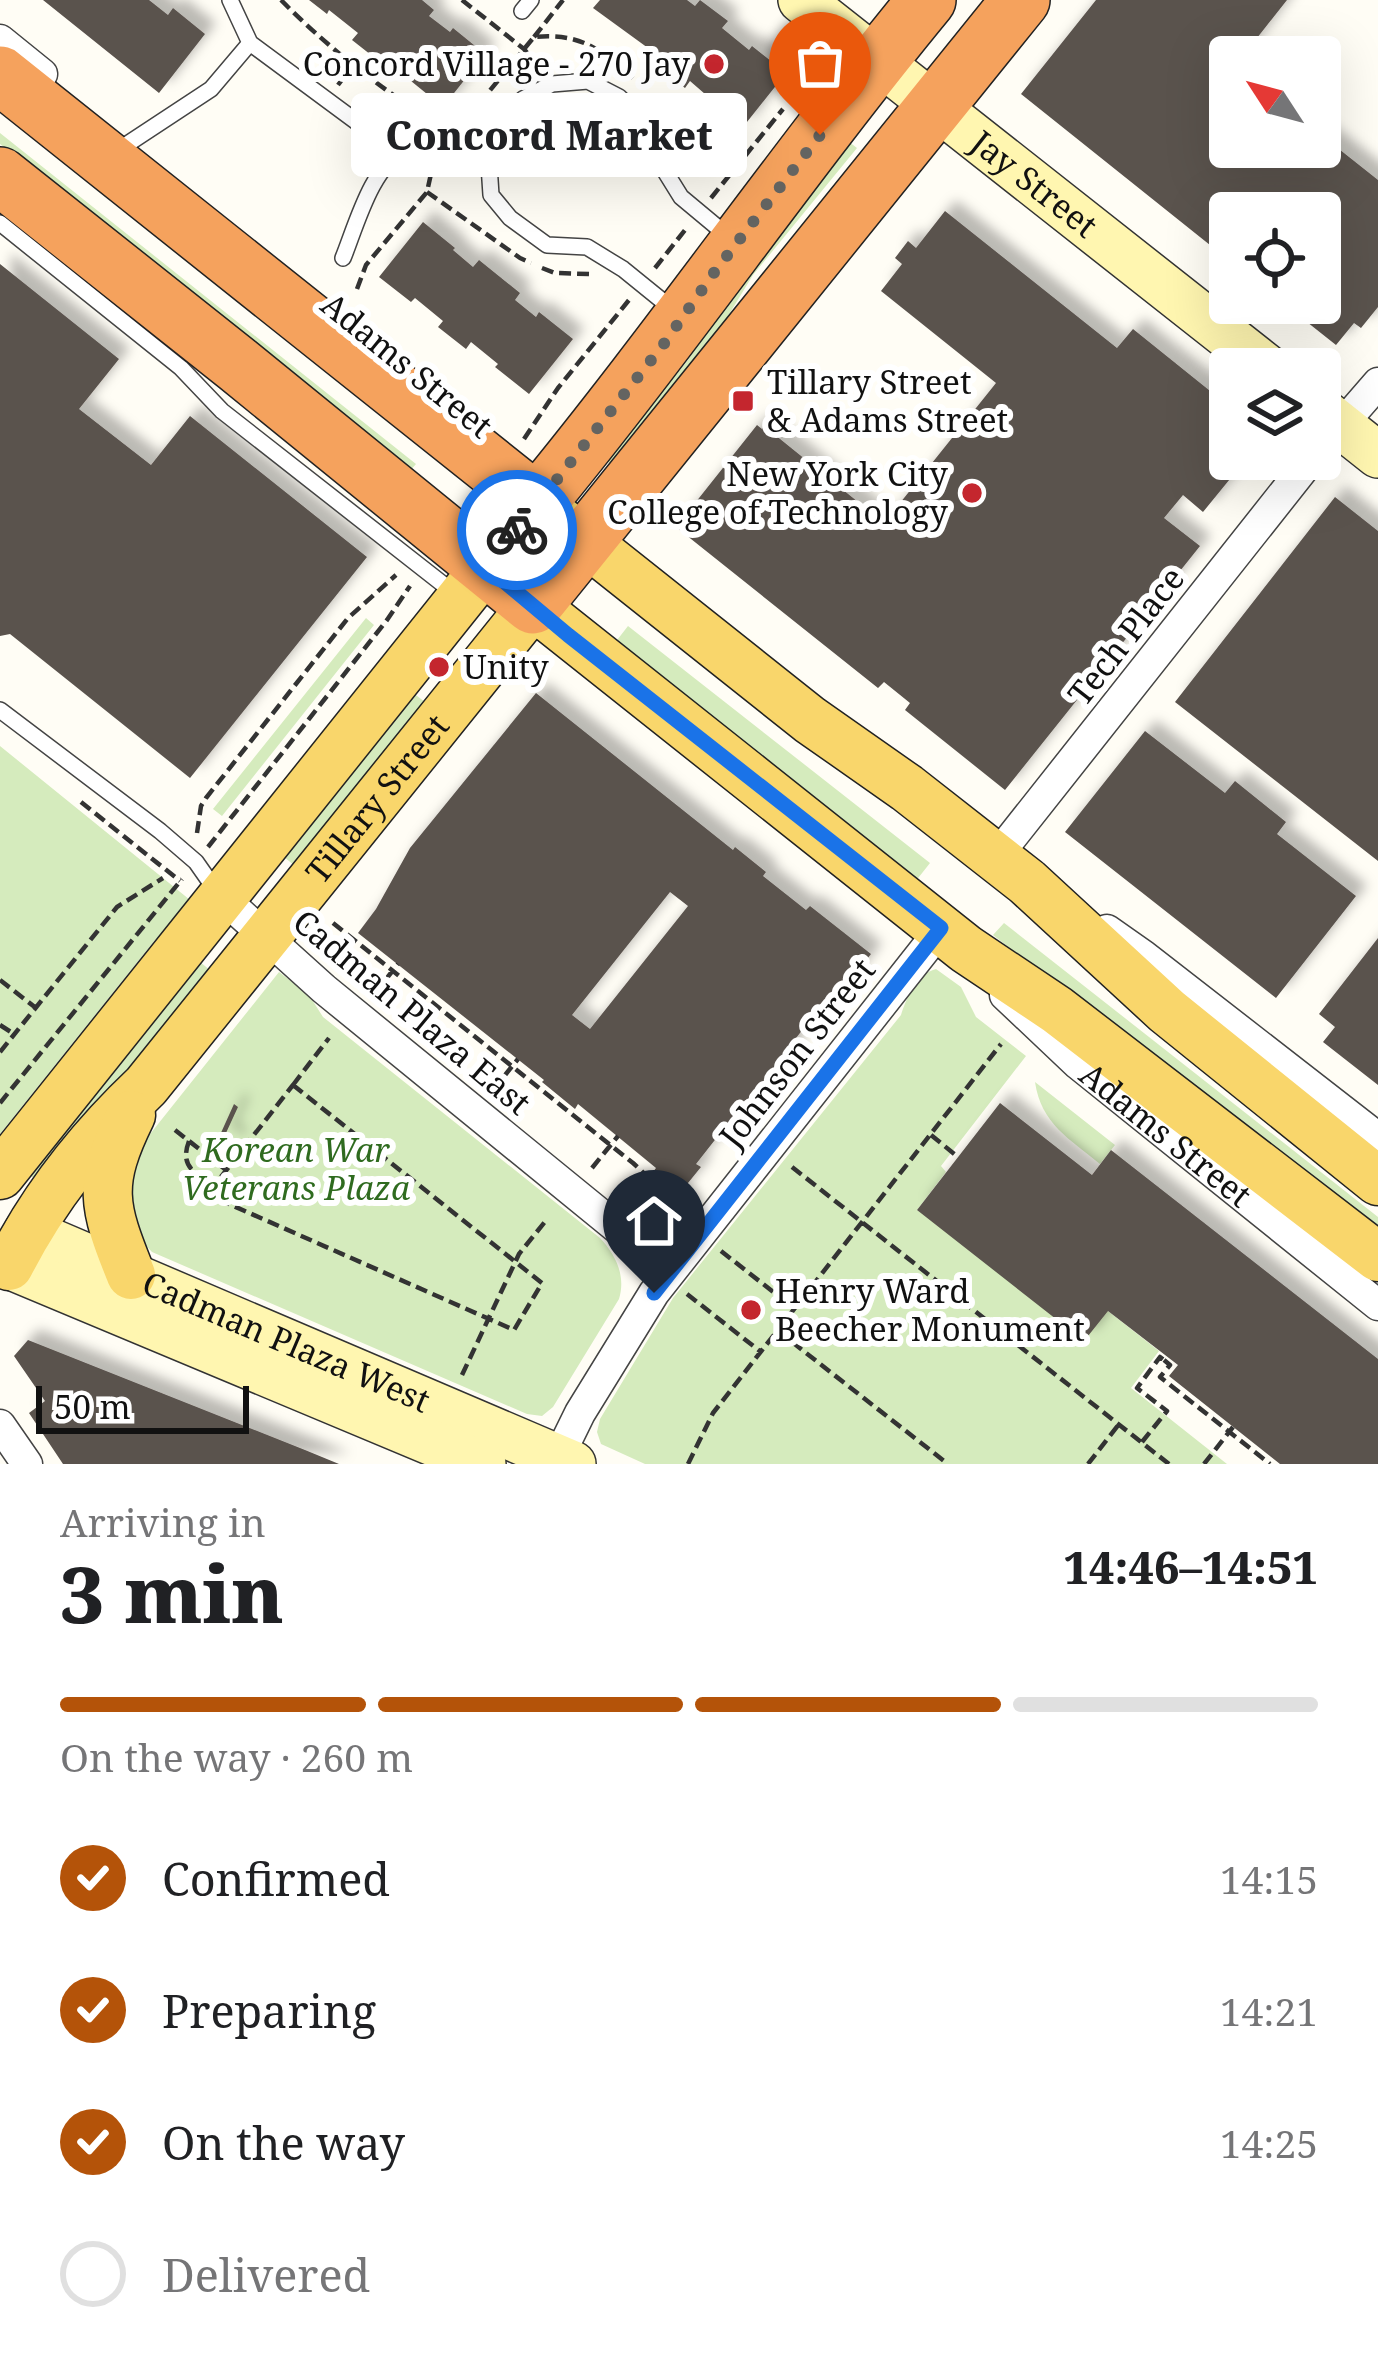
<!DOCTYPE html>
<meta charset="utf-8">
<style>
:root{--surface:#fff;--page:#f2f2f2;--text:#202124;--muted:#757577;--line:#e0e0e0;--accent:#b45309}
body{margin:0;font-family:"Noto Serif",serif;background:var(--page);color:var(--text);height:100vh;display:flex;flex-direction:column;font-size:45px;white-space:nowrap}
*{box-sizing:border-box;margin:0}
p{font-size:39px;color:var(--muted)}
.icon{flex:none;width:66px;height:66px;fill:none;stroke:currentColor;stroke-width:2;stroke-linecap:round;stroke-linejoin:round}
.map{position:relative;height:1464px;overflow:hidden}
.details{display:flex;flex-direction:column;background:var(--surface);flex:1}
.details>*{flex:none}
.needle{width:78px;rotate:306deg}
.buttons{position:absolute;left:1209px;top:36px;display:grid;gap:24px}
.buttons a{display:grid;place-items:center;width:132px;height:132px;border-radius:12px;background:var(--surface);box-shadow:0 12px 48px #0002;font-size:60px}
.scale{position:absolute;left:36px;bottom:30px;width:213px;box-sizing:border-box;padding-left:12px;border:6px solid #111;border-top:0;font-size:33px;line-height:42px;white-space:nowrap;color:#111;-webkit-text-stroke:9px #fff;paint-order:stroke}
.pin{position:absolute;display:grid;place-items:center;width:102px;height:102px;color:#fff;margin:-123px -51px;border-radius:50% 50% 50% 0;rotate:-45deg;box-shadow:0 0 12px #0007}
.pin .icon{rotate:45deg}
.courier{position:absolute;display:grid;place-items:center;width:120px;height:120px;margin:-60px;border:9px solid #1a73e8;border-radius:50%;background:#fff;color:#222;box-shadow:0 3px 15px #0007}
.bubble{position:absolute;height:84px;border-radius:12px;background:var(--surface);box-shadow:0 12px 48px #0002;font-size:39px;font-weight:800;line-height:84px;text-align:center}
.headline em{font-style:normal;font-weight:800}
.headline div{display:flex;flex-direction:column-reverse}
.headline{display:flex;align-items:center;justify-content:space-between;height:204px;padding:0 60px}
h1{font-size:78px;font-weight:800;line-height:90px}
.bar{display:grid;grid-template-columns:repeat(4,1fr);gap:18px 12px;align-content:center;height:144px;padding:0 60px}
.bar i{height:15px;border-radius:9px;background:var(--line)}
.bar .current{background:var(--accent)}
.bar p{grid-column:span 4}
ol{padding:0 60px;list-style:none}
li{display:flex;align-items:center;gap:36px;height:132px}
li p{margin-inline-start:auto}
li .icon{padding:12px;border-radius:50%;background:var(--accent);color:#fff;stroke-width:4}
li:last-child{color:var(--muted)}
li i{width:66px;height:66px;border:6px solid var(--line);border-radius:50%}
.map>svg:first-child{display:block}
.green{fill:#d5ebbd}
.building{fill:#5a524d;fill-rule:evenodd;filter:url(#shadow)}
.lines{fill:none;stroke-linecap:round;stroke-linejoin:round}
.lane-casing{stroke:#444;stroke-width:18}
.street-casing{stroke:#444;stroke-width:33}
.secondary-casing{stroke:#333;stroke-width:48}
.primary-casing{stroke:#222;stroke-width:51}
.highway-casing{stroke:#222;stroke-width:60}
.path{stroke:#333;stroke-width:4.5;stroke-dasharray:12 6;stroke-linecap:butt}
.lane{stroke:#fff;stroke-width:15}
.street{stroke:#fff;stroke-width:30}
.secondary{stroke:#fff6b0;stroke-width:45}
.primary{stroke:#f9d66b;stroke-width:48}
.highway{stroke:#f5a25d;stroke-width:57}
.done{stroke:#646461;stroke-width:12;stroke-dasharray:0 21.6}
.route{stroke:#1a73e8;stroke-width:15}
.poi-dot{fill:#c4262e;stroke:#fff;stroke-width:4.5}
.labels{text-anchor:middle;stroke-width:12;stroke-linejoin:round;paint-order:stroke}
.poi-label{font-size:33px;fill:#111;stroke:#fff;text-anchor:start}
.street-label{font-size:33px;fill:#111;stroke:#fff}
.park-label{font-size:33px;font-style:italic;fill:#2f6b1f;stroke:#fff}
</style>
<div class="map">
<svg width="1378" height="1464" viewBox="0 0 1378 1464">
<defs>
<filter id="shadow"><feDropShadow dx="11" dy="-11" stdDeviation="6" flood-color="#0004"/></filter>
</defs>
<rect width="100%" height="100%" fill="#fffdf5"/>
<path class="green" d="M0,133L416,464L410,471L0,144Z
M844,138L857,148L753,275L695,370L616,468L607,461L688,360L747,262Z
M366,618L374,625L222,816L213,809Z
M628,626L930,863L915,882L614,644Z
M408,689L425,702L295,866L278,852Z
M0,746L195,904L155,940L0,1134Z
M1004,923L1378,1217V1233L1343,1210L993,935Z
M194,957L211,971L40,1183L23,1170Z
M936,969L961,987L976,1017L1026,1056L941,1166L946,1172L917,1210L1108,1311L1159,1351L1131,1388L1227,1464H645L601,1444L597,1432L600,1419L673,1298L901,1015C907,997 916,974 936,969Z
M279,972L309,995L323,1017L600,1238C616,1255 626,1276 619,1299L553,1407L542,1416L527,1414L152,1252L132,1231L131,1158Z
M1035,1082L1115,1145L1100,1164C1070,1139 1041,1124 1035,1082Z"/>
<path class="building" d="M43,0H149L168,15L173,8L205,34L159,93Z
M309,0H422L434,10L429,16L450,32L453,28L485,54L443,107L411,81L414,77L385,55L380,62L352,40L358,33L329,10L327,14Z
M600,0H687L695,6L700,0L728,21L722,28L749,50L752,46L786,73L743,127L690,81L685,88L643,55L648,48L593,8Z
M1096,0H1287L1242,57H1230V147H1320V134L1378,180V307L1361,328L1354,323L1336,345L1283,303H1320V213H1230V261L1021,94Z
M945,211L1117,348L1133,329L1230,407V453L1222,464L1234,474L1203,512L1183,495L1164,518L1200,546L1005,790L905,710L910,703L884,682L878,688L676,527L757,425L762,429L764,426L884,523L996,383L881,291L902,264L895,258L908,241L916,248Z
M423,222L455,248L453,250L473,267L479,260L520,293L515,300L536,317L539,312L573,339L529,394L495,367L498,364L471,342L466,349L438,327L443,321L415,298L411,302L379,277Z
M0,264L119,359L79,409L151,465L190,416L367,557L190,778L10,634L0,636Z
M1335,497L1378,531V861L1175,702Z
M536,693L733,850L735,847L766,872L763,876L806,910L810,906L871,954L846,986L840,982L789,1047L794,1052L793,1060L788,1063L781,1062L761,1088L764,1096L760,1101L753,1102L747,1099L696,1164L701,1167L679,1194L653,1172L656,1168L578,1104L575,1109L542,1082L544,1080L358,933L376,909L410,848ZM670,892L688,906L590,1029L572,1015Z
M1145,731L1225,793L1235,781L1286,822L1277,834L1356,896L1276,998L1065,832Z
M1378,938V1085L1323,1042L1335,1027L1319,1014Z
M1000,1103L1092,1175L1111,1150L1378,1359V1464H1280L1169,1376L1178,1365L1108,1311L1084,1341L917,1210Z
M234,1104L238,1107L226,1133L236,1141L233,1146L220,1135Z
M28,1340L305,1450L339,1464H63L29,1413L45,1401L14,1356Z"/>
<g class="lines">
<defs>
<path id="lane" d="M230,0L250,43L400,154
M522,11L531,0
M129,143L211,89L250,43
M0,223L181,368L222,411L458,596
M343,258C355,229 373,161 405,153C433,147 464,154 492,157
M676,312L623,269L587,247L547,245L510,218L491,195L489,165L501,130L523,99L552,84L588,81L619,97L653,130L663,168L681,197L729,237
M0,710L160,831L196,862L217,892"/>
<g id="street">
<path d="M0,40L42,74"/>
<path d="M1332,436L1378,383"/>
<path d="M996,857L1311,459"/>
<path d="M222,897L324,989L643,1249C655,1258 663,1262 678,1261"/>
<path d="M1107,930L1144,956L1378,1138"/>
<path id="s1" d="M1005,995L1078,1064L1378,1305"/>
<path d="M0,1425L27,1464"/>
<path d="M555,1464L580,1413L654,1293L941,929"/>
</g>
<g id="secondary">
<path id="s2" d="M801,0L1269,369"/>
<path d="M1320,409L1378,455"/>
<path id="s3" d="M27,1231L573,1464"/>
<path d="M9,1266L483,1464"/>
</g>
<g id="primary">
<path d="M0,1175L537,503L810,720L907,788L1027,882L1167,1011L1378,1181"/>
<path id="s4" d="M0,1262L9,1266C44,1197 90,1139 146,1086L533,605L966,949L1057,1010L1378,1257"/>
<path d="M131,1275C103,1206 97,1184 131,1115"/>
</g>
<path id="highway" d="M0,75L537,503C672,339 792,164 927,0
M0,176L238,365L533,605L1021,0"/>
</defs>
<use href="#lane" class="lane-casing"/>
<use href="#street" class="street-casing"/>
<use href="#secondary" class="secondary-casing"/>
<use href="#primary" class="primary-casing"/>
<use href="#highway" class="highway-casing"/>
<path class="path" d="M281,0C329,49 385,92 443,128
M462,0L524,49L537,65
M534,37L563,0
M338,85L353,65
M454,128H459L534,37C581,33 598,48 633,78
M427,192L520,258L531,263
M711,198L783,109
M542,268L555,273L589,274
M655,268L685,230
M357,289L366,265L427,192L432,169
M524,439L558,388L629,300
M81,802L180,881
M197,833L201,806L206,798L348,618L396,575
M208,847L387,620L410,586
M333,923L633,1163L678,1205
M0,980L36,1008
M375,993L398,964
M0,1025L14,1034
M0,1052L117,907L163,878
M772,1075L778,1081
M293,1085L542,1283L514,1330L220,1200L215,1188L217,1182Z
M293,1085L329,1038
M493,1090L518,1059
M0,1103L182,879
M175,1130L226,1170
M931,1135L958,1157
M189,1141C179,1168 196,1173 215,1187
M792,1167L1169,1464
M592,1168L618,1136
M721,1251L795,1309
M687,1294L761,1352
M778,1331L948,1464
M1164,1360L1170,1365L1160,1377L1270,1464
M462,1375L519,1254L548,1218
M1142,1442L1167,1411L1137,1388L1160,1357L1164,1360
M688,1464L713,1413L1001,1044
M1088,1464L1119,1424
M1204,1464L1233,1427"/>
<use href="#lane" class="lane"/>
<use href="#street" class="street"/>
<use href="#secondary" class="secondary"/>
<use href="#primary" class="primary"/>
<use href="#highway" class="highway"/>
</g>
<g class="lines">
<path class="done" d="M517,530L663,345L716,270L820,135"/>
<path class="route" d="M517,530L488,568L568,635L941,928L654,1293"/>
</g>
<g class="poi-dot">
<circle cx="714" cy="64" r="12"/>
<rect x="731" y="389" width="24" height="24" rx="6"/>
<circle cx="972" cy="493" r="12"/>
<circle cx="439" cy="667" r="12"/>
<circle cx="751" cy="1310" r="12"/>
</g>
<g class="labels">
<g class="poi-label">
<text x="690" y="76" text-anchor="end">Concord Village - 270 Jay</text>
<text x="767" y="394">Tillary Street<tspan x="767" dy="38">&amp; Adams Street</tspan></text>
<text x="948" y="486" text-anchor="end">New York City<tspan x="948" dy="38">College of Technology</tspan></text>
<text x="463" y="679">Unity</text>
<text x="775" y="1303">Henry Ward<tspan x="775" dy="38">Beecher Monument</tspan></text>
</g>
<g class="street-label">
<text dy="12" stroke="none"><textPath href="#s2" startOffset="297">Jay Street</textPath></text>
<text transform="translate(407 365) rotate(39)" y="12">Adams Street</text>
<text transform="translate(1126 636) rotate(-52)" y="12">Tech Place</text>
<text dy="12" stroke="none"><textPath href="#s4" startOffset="606">Tillary Street</textPath></text>
<text transform="translate(412 1012) rotate(40)" y="12">Cadman Plaza East</text>
<text transform="translate(797 1053) rotate(-52)" y="12">Johnson Street</text>
<text dy="12" stroke="none"><textPath href="#s1" startOffset="213">Adams Street</textPath></text>
<text dy="12" stroke="none"><textPath href="#s3" startOffset="282">Cadman Plaza West</textPath></text>
</g>
<g class="park-label">
<text x="296" y="1162">Korean War<tspan x="296" dy="38">Veterans Plaza</tspan></text>
</g>
</g>
</svg>
<div class="buttons">
<a><svg class="needle" viewBox="-14 -14 28 28"><path d="M0-13l5 13h-10z" fill="#e53935"/><path d="M0 13l5-13h-10z" fill="#757577"/></svg></a>
<a><svg class="icon" aria-label="locate" viewBox="0 0 24 24"><circle cx="12" cy="12" r="6"/><path d="M12 2v4M12 18v4M2 12h4M18 12h4"/></svg></a>
<a><svg class="icon" aria-label="layers" viewBox="0 0 24 24"><path d="M12 4l9 5-9 5-9-5zM3 14l9 5 9-5"/></svg></a>
</div>
<div class="scale">50 m</div>
<div class="pin" style="left:820px;top:135px;background:#ea580c"><svg class="icon" aria-label="bag" viewBox="0 0 24 24"><path d="M5 8h14l-1 12H6zM9 8a3 3 0 0 1 6 0"/></svg></div>
<div class="pin" style="left:654px;top:1293px;background:#1f2937"><svg class="icon" aria-label="home" viewBox="0 0 24 24"><path d="M3 11l9-7 9 7M6 9v11h12V9"/></svg></div>
<div class="courier" style="left:517px;top:530px"><svg class="icon" aria-label="bike" viewBox="0 0 24 24"><circle cx="6" cy="16" r="4"/><circle cx="18" cy="16" r="4"/><path d="M6 16l4-8h5l3 8M10 8l3 8H6M13 5h3"/></svg></div>
<div class="bubble" style="left:351px;top:93px;width:396px">Concord Market</div>
</div>
<section class="details">
<div class="headline"><div><h1>3 min</h1><p>Arriving in</p></div><em>14:46–14:51</em></div>
<div class="bar"><i class="current"></i><i class="current"></i><i class="current"></i><i></i><p>On the way · 260 m</p></div>
<ol>
<li><svg class="icon" aria-label="check" viewBox="0 0 24 24"><path d="M5 12l5 5 9-10"/></svg>Confirmed<p>14:15</p></li>
<li><svg class="icon" aria-label="check" viewBox="0 0 24 24"><path d="M5 12l5 5 9-10"/></svg>Preparing<p>14:21</p></li>
<li><svg class="icon" aria-label="check" viewBox="0 0 24 24"><path d="M5 12l5 5 9-10"/></svg>On the way<p>14:25</p></li>
<li><i></i>Delivered</li>
</ol>
</section>
